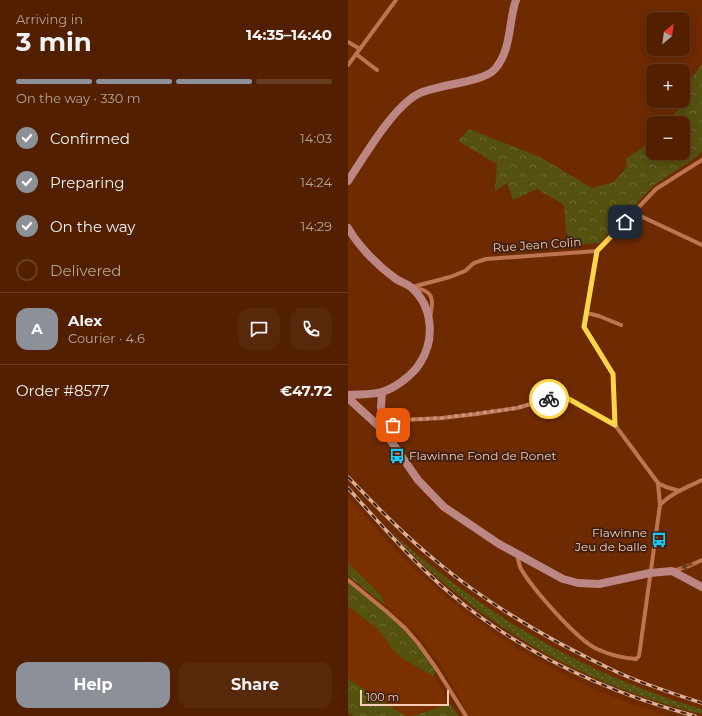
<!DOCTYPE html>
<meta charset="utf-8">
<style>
:root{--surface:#522001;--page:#58280b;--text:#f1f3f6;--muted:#b5a399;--line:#683e23;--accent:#8c9099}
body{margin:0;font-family:Montserrat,sans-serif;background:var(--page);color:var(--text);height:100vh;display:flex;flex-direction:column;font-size:15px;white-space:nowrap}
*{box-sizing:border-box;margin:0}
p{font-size:13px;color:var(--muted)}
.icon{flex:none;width:22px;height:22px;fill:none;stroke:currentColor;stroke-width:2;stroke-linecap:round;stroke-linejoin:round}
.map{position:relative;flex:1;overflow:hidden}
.drawer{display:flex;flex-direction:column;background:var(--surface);width:348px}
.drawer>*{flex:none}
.needle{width:26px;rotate:29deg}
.controls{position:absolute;left:298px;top:12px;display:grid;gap:8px}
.controls a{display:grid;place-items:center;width:44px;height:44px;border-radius:8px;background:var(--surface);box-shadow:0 2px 10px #0003,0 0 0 1px var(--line);font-size:20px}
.scale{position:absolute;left:12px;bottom:10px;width:89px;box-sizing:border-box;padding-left:4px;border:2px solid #f6cdba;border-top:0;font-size:11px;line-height:14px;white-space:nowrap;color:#f6cdba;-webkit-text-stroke:3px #3e1f11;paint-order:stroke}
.pin{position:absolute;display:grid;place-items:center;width:34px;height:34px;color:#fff;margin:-17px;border-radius:8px;box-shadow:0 2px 6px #0006}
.courier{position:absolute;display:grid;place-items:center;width:40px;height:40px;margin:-20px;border:3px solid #ffd54a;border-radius:50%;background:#fff;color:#222;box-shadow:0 1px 5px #0007}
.headline em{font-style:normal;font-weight:700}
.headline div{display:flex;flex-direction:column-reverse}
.headline{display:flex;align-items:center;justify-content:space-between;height:68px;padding:0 16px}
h1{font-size:26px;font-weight:700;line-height:30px}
.bar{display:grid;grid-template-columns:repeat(4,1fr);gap:6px 4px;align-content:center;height:48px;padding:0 16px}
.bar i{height:5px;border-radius:3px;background:var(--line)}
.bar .current{background:var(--accent)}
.bar p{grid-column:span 4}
.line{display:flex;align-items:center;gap:10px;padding:0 16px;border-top:1px solid var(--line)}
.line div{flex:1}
.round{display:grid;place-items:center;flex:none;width:42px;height:42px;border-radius:12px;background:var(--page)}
ol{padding:0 16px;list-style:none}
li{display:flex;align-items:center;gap:12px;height:44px}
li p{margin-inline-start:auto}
li .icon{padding:4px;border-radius:50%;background:var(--accent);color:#fff;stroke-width:4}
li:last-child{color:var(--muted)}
li i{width:22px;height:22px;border:2px solid var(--line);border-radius:50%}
.cta{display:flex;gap:8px;margin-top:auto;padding:8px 16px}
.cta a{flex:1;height:46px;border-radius:12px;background:var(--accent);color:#fff;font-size:16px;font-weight:700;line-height:46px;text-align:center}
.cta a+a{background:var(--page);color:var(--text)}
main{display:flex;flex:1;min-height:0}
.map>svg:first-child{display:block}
.built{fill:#7b3000}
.grass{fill:url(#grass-dots)}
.forest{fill:url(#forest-crowns)}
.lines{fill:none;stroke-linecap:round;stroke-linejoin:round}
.street{stroke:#bf7451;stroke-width:4}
.secondary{stroke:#bb8684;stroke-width:8}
.rail-casing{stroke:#deb099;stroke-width:3.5}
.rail{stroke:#3e1f11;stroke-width:2;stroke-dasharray:6;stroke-linecap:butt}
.oneway{fill:#653924}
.done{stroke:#c69479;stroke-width:4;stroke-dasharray:0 7.2}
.route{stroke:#ffd54a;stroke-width:5}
.labels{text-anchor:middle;stroke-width:3.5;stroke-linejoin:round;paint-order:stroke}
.street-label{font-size:12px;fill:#f6cdba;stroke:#3e1f11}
.poi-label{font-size:12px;fill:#f6cdba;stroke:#3e1f11;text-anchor:start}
</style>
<main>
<section class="drawer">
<div class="headline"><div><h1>3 min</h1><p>Arriving in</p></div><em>14:35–14:40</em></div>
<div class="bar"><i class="current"></i><i class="current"></i><i class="current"></i><i></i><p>On the way · 330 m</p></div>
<ol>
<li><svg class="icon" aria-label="check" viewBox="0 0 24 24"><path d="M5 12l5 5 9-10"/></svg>Confirmed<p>14:03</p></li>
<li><svg class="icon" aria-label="check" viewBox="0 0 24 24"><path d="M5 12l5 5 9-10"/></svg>Preparing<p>14:24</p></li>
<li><svg class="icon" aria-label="check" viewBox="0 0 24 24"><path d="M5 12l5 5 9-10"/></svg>On the way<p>14:29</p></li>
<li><i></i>Delivered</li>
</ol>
<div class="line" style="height:72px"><b class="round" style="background:var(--accent);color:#fff">A</b><div><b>Alex</b><p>Courier · 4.6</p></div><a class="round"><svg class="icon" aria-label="chat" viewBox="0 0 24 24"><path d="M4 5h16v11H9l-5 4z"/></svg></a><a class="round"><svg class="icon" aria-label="phone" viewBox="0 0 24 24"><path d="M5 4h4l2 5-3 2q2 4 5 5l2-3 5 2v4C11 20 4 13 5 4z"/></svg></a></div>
<div class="line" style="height:52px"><div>Order #8577</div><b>€47.72</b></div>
<div class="cta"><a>Help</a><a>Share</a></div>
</section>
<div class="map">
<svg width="354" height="716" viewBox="0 0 354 716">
<defs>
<pattern id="grass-dots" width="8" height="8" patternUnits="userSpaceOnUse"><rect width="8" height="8" fill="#55510f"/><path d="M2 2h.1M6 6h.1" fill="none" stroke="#6e6930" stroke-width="1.8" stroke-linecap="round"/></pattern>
<pattern id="forest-crowns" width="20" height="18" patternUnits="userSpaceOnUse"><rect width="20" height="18" fill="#55510f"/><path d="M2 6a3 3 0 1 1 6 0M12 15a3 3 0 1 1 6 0" fill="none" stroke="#6e6930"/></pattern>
</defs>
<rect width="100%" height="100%" fill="#6e2b01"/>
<path class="built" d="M0,497L47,550L68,571L100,599L134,625L169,649L205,669L243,688L280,703L320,716H121L96,669L73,638L37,605L34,596L0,563Z
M0,606L28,628L40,642L44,649L55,659L86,677L102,704L63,716H58L0,679Z"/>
<path class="grass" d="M40,529C132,612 235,674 354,709V714C251,689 160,641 81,570C66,557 54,543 40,529Z"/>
<path class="forest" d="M354,64V151L347,158L305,186L251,243L226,245L218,232L216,205L189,189L165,200L159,183L147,191L149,164L110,141L121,129L192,157L244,188L266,182L279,167L278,159L305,140V153H335V123H320L341,95L340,83Z
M0,563L34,596L37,605L0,576Z
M0,580L57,628L88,668L86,677L55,659L44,649L40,642L28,628L0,606Z
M0,679L53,713L58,716H6L0,713Z
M102,704L111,716H63Z"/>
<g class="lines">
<path class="street" d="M0,42L12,49
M8,54L29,70
M0,65L48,0
M286,213L354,245
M249,251L236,327L265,374L267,425
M249,251L308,189L354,160
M64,287L102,277L117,271L126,263L138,259L249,251
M66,288C86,290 86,300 82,317
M239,313L251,316L273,325
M36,431L54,420L94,418L129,414L169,408L204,398H219L267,425L310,483L318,487L332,491
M310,483L312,505
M169,554C170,559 171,565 173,569C185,589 229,640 249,649C262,655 275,658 288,659L291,656L312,505C323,493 340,487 354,480
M325,571L341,566L354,560
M0,580L38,611L57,628L70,643L88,668L118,716"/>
<path class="secondary" d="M0,181C16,157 45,107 70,94C89,84 135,83 147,69C164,49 160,23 168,0
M0,228C11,247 30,266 48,279C53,282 60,284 64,288C85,307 87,340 72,363C65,375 47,388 34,392C23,395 11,394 0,395
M34,392L33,407L36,431
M0,398L36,431L70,480L96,507L151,544L215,579L230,583L251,584L302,573L324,571L354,587"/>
<defs>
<path id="rail" d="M0,477C28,506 56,535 88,561C143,607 206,643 271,673C298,685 326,694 354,703
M0,488C33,525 66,563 104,595C175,654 258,692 347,716"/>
</defs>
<use href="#rail" class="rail-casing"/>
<use href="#rail" class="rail"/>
</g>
<defs><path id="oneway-solid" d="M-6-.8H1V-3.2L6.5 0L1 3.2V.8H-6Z"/></defs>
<use class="oneway" href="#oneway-solid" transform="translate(339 566) rotate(160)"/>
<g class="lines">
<path class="done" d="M45,425L54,420L94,418L169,408L201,399"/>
<path class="route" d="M201,399L219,398L267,425L265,374L236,327L249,251L277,222"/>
</g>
<defs>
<symbol id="bus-bare" viewBox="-9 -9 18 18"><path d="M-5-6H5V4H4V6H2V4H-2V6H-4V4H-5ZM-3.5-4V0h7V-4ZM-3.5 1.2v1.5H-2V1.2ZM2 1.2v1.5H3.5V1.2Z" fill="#1dc9fc" stroke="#3e1f11" stroke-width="2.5" paint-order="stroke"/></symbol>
</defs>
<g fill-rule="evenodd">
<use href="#bus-bare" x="38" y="445" width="22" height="22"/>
<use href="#bus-bare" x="300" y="529" width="22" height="22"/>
</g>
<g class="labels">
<g class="street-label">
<text transform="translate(189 245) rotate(-4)" y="4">Rue Jean Colin</text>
</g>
<g class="poi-label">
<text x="61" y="460">Flawinne Fond de Ronet</text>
<text x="299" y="537" text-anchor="end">Flawinne<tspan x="299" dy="14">Jeu de balle</tspan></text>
</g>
</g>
</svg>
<div class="controls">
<a><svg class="needle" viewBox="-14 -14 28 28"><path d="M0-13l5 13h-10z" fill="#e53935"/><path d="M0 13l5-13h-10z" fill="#b5a399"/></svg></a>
<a>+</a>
<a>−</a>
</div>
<div class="scale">100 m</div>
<div class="pin" style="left:45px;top:425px;background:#ea580c"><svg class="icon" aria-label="bag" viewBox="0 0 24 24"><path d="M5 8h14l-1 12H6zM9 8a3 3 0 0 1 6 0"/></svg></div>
<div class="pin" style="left:277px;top:222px;background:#1f2937"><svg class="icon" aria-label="home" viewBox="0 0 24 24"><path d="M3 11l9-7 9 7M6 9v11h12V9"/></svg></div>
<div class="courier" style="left:201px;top:399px"><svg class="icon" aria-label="bike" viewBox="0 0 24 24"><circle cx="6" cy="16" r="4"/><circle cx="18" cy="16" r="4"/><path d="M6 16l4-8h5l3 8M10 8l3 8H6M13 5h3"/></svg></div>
</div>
</main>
